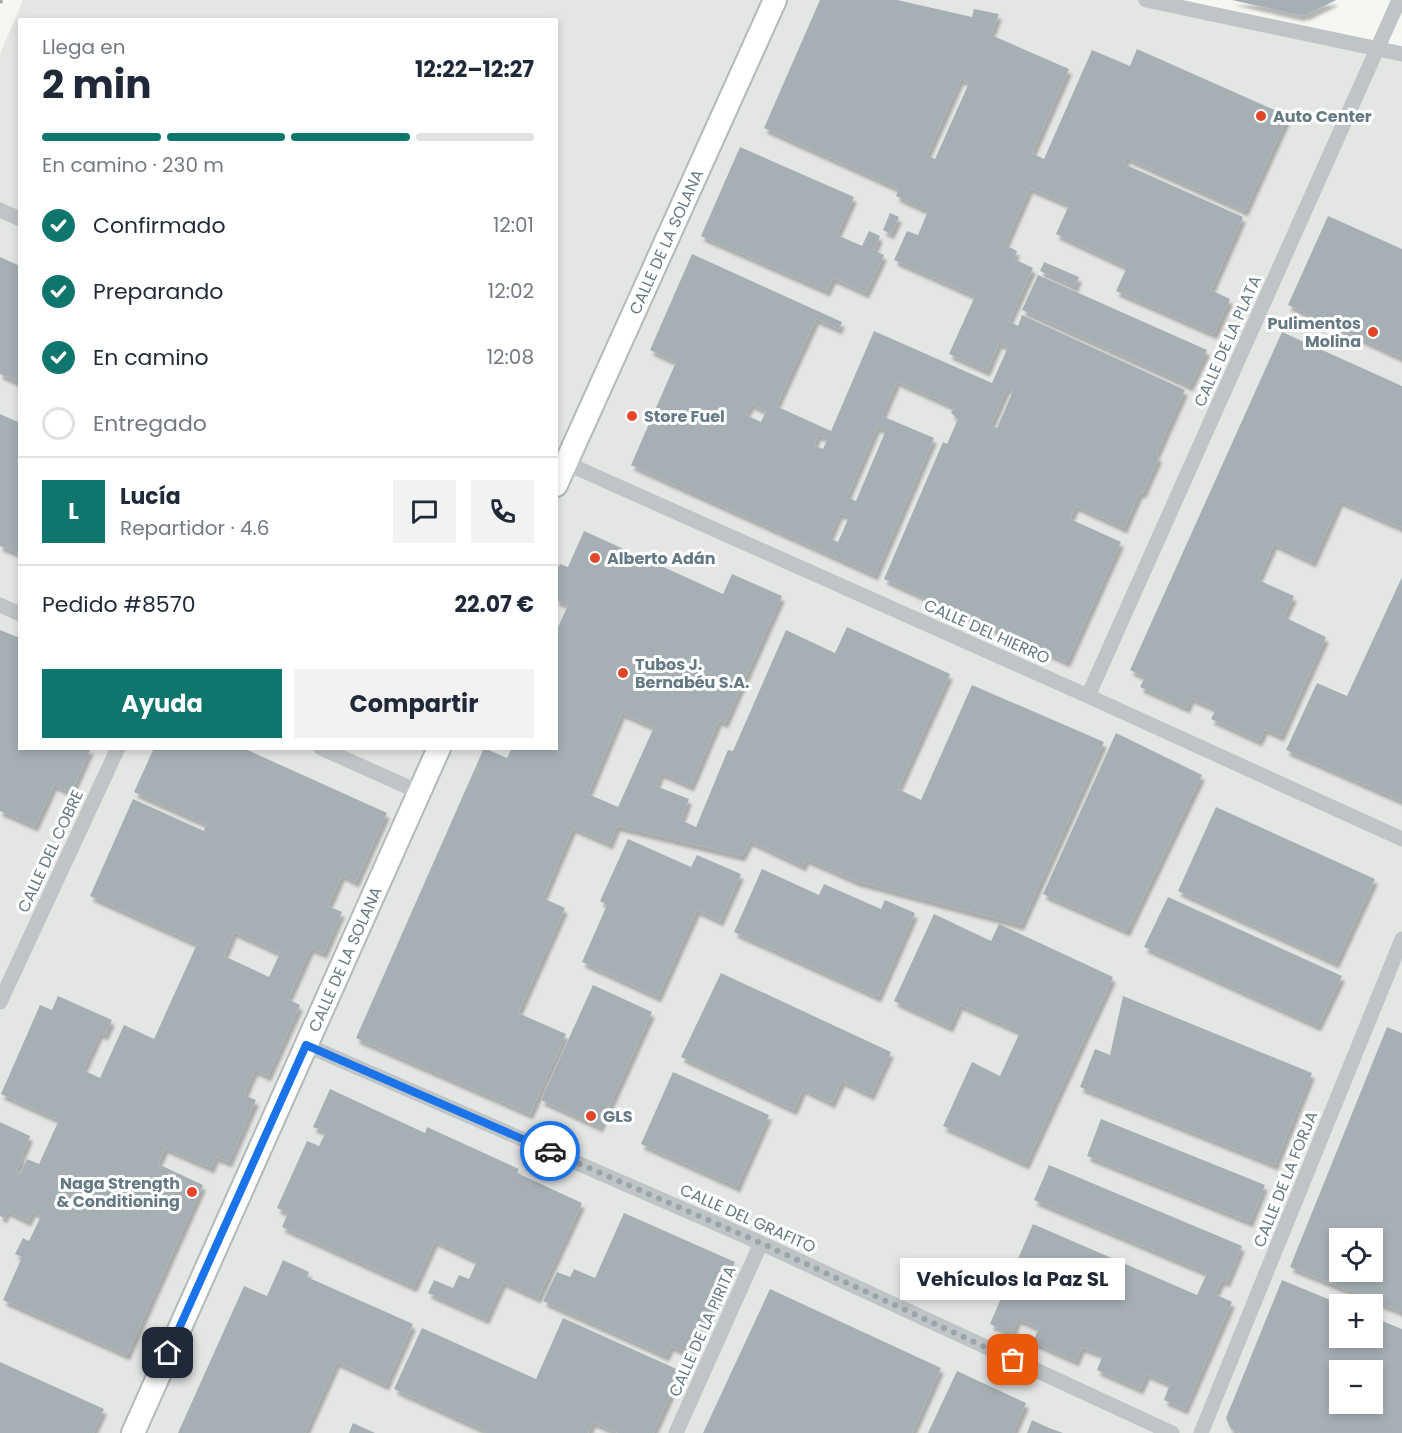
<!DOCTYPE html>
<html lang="es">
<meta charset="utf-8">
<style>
:root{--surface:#fff;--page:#f2f2f3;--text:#1f2937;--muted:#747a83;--line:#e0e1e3;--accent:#0f766e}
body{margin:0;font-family:Poppins,sans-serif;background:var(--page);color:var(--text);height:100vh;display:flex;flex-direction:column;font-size:22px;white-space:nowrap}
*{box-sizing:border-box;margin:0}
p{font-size:20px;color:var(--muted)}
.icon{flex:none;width:33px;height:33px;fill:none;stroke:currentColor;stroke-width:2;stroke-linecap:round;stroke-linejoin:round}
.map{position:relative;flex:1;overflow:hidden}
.side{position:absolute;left:18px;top:18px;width:540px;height:732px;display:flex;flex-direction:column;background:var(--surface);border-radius:0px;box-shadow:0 3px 9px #0003}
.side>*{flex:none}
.tools{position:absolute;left:1329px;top:1228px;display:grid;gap:12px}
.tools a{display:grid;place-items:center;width:54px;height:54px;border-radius:0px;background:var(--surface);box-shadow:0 3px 9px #0003;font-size:30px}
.pin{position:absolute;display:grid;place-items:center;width:51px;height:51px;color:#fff;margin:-26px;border-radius:12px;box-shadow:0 3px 9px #0006}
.courier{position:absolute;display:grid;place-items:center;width:60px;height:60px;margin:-30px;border:4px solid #1a73e8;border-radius:50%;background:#fff;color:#222;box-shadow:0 2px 8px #0007}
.bubble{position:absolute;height:42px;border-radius:0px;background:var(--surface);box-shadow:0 3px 9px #0003;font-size:20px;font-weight:700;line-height:42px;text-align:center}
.head em{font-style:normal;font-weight:700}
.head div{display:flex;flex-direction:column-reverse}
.head{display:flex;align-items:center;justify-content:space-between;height:102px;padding:0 24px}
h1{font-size:39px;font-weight:700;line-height:45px}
.bar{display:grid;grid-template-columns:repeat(4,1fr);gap:9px 6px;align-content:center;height:72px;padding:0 24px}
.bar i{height:8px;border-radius:4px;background:var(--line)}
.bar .active{background:var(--accent)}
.bar p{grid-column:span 4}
.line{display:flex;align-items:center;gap:15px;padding:0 24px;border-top:2px solid var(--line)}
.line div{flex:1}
.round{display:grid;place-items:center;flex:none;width:63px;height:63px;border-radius:0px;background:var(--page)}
ol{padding:0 24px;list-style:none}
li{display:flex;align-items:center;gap:18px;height:66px}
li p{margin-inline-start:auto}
li .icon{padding:6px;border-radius:50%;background:var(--accent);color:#fff;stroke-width:4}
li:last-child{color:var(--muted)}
li i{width:33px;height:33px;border:3px solid var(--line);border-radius:50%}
.primary-button{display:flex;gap:12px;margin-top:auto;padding:12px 24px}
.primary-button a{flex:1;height:69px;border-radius:0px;background:var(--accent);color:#fff;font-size:24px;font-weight:700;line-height:69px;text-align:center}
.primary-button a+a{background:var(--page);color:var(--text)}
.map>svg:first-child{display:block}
.built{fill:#e4e6e4;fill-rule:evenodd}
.building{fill:#a6b0b4;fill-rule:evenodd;filter:url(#shadow)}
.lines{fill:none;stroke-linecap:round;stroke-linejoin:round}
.secondary-casing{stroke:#b2b8bc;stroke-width:26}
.street{stroke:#bfc4c7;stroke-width:15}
.secondary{stroke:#fff;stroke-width:22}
.rail{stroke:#9ea7ab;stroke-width:4.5;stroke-dasharray:9 4.5;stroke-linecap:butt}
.done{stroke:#98a5ab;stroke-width:6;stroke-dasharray:0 10.8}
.route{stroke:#1a73e8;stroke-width:8}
.poi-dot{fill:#e24527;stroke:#fff;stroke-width:2}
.labels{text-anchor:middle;stroke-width:6;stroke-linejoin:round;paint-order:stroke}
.poi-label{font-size:16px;font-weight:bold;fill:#657984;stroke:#fff;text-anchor:start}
.street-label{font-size:16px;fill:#657984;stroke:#fff}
</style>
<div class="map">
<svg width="1402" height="1433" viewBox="0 0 1402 1433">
<defs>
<filter id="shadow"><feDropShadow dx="3" dy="5.5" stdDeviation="1.5" flood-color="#0004"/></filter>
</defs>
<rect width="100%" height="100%" fill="#f6f6f3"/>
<path class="built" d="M23,0H1146L1402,54V1433H0V54ZM20,20H556V748H20ZM1340,1239H1372V1272H1340ZM1340,1305H1372V1338H1340ZM1340,1371H1372V1404H1340Z"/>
<path class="building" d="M820,0H897L972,17L974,9L999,14L991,35L1069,69L1032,153L1044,159L1092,50L1130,66L1137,49L1288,116L1245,211L1127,158L1124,164L1243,217L1211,290L1230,299L1214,334L1116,291L1127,267L1056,234L1069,205L1030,188L1005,245L1017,251L1014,259L1033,268L1009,321L1018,326L1022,315L1185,390L1156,455L1159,457L1143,493L1140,492L1124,528L1076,506L1070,519L1121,542L1067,662L884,579L943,442L947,444L958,419L951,413L954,407L905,385L897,381L882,416L934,438L875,575L631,465L676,362L650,350L692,254L842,322L839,329L816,319L776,406L831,431L874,331L992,383L1008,347L999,343L987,371L949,354L975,296L894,260L907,231L918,235L928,211L896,196L899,189L764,128ZM961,79L969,83L935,159L927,155ZM1007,388L1013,391L997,428L991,425ZM751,404L766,411L761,422L746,415ZM877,427L886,430L856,501L847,497ZM818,435L828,438L823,449L814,445ZM840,513L849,517L838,542L829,538Z
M1232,0H1336L1306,15L1303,14L1302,16Z
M740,147L854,197L837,235L862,246L869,231L880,236L874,250L884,255L866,293L833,278L827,291L701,236Z
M890,213L899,217L891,234L883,230Z
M1328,216L1402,249V358L1288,305Z
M0,257L20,266V383L0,374Z
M1044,262L1079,277L1075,287L1040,271Z
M1038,275L1207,350L1190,386L1022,310Z
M1282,332L1402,386V528L1340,501L1313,562L1274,544L1258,580L1294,596L1284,617L1326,637L1281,736L1265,729L1259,741L1211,719L1216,709L1191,698L1187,708L1140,687L1145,677L1130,670Z
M0,414L20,423V554L0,546Z
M584,531L723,594L732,574L782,596L725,723L719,720L691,786L661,773L656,786L689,799L681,820L696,827L728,750L733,751L786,630L835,653L847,627L950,674L898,789L921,800L972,685L1104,742L1021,925L856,881L806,859L803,866L750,841L742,856L617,826L610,844L573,828L543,898L565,908L518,1013L566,1034L530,1114L356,1038L484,748L507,758L512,748H556V632L568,605L556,600V571L560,564L568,567ZM622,713L654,727L618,807L588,794Z
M1402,577V801L1286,750L1317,683L1347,696Z
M0,630L20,638V748H91L71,793L54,785L35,826L0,811Z
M1116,733L1202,775L1127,931L1043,894Z
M154,748H243L387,813L356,882L342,875L328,906L342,912L324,953L311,948L288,999L300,1005L268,1076L255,1070L250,1081L244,1095L256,1100L229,1162L216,1157L211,1168L165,1148L158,1164L203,1185L127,1355L3,1300L22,1257L15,1254L23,1238L29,1241L41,1216L33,1211L28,1221L7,1211L4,1218L0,1216V1122L30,1136L21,1157L23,1158L16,1172L20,1174L27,1159L39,1164L59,1120L1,1094L40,1005L52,1010L58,996L112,1020L105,1035L100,1033L83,1070L100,1078L124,1025L154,1039L197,944L90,896L133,799L204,831L206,824L134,792ZM234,932L280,953L269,977L224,956Z
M1216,807L1375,879L1336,963L1178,891Z
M628,839L691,867L697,855L741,874L720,921L697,910L658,997L582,962L607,905L600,901Z
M762,869L819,895L824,884L881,909L885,900L915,913L878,997L734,932Z
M1168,897L1342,976L1318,1026L1144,947Z
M934,914L991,941L999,924L1113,977L1026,1164L943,1126L972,1062L1000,1076L1020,1032L960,1005L950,1027L894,1001Z
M721,973L891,1052L871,1095L842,1081L832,1103L803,1089L794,1110L681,1057Z
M593,985L652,1012L600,1127L541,1100Z
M1123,996L1312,1073L1275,1165L1080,1087L1095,1049L1110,1055Z
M1387,1027L1402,1033V1312L1290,1267ZM1340,1239H1372V1272H1340Z
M673,1072L769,1115L737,1187L641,1144Z
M330,1089L425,1133L427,1127L519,1169L517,1173L582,1203L538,1298L503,1282L486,1319L428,1293L434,1280L453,1288L459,1275L469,1279L477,1261L435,1241L414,1287L282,1227L288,1213L277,1208L307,1141L319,1146L326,1132L313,1127Z
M1101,1119L1265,1185L1250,1222L1087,1156Z
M1049,1165L1242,1246L1227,1282L1222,1280L1215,1294L1232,1302L1185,1409L1164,1400L1170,1384L1147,1374L1140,1389L1097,1370L1103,1355L1082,1347L1076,1361L1033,1342L1039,1328L1030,1324L1018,1319L1012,1334L990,1324L1033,1224L1197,1295L1207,1273L1034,1200Z
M624,1213L735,1262L692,1355L671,1346L666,1356L543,1301L557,1272L570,1277L574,1269L595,1278Z
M283,1260L309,1272L307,1277L413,1324L386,1385L337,1362L305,1433H178L244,1286L267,1296Z
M1282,1280L1340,1304V1338H1372V1317L1402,1329V1433H1241L1231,1429L1226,1418ZM1340,1371H1372V1404H1340Z
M770,1289L941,1368L912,1433H703Z
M563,1318L681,1371L653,1433H618L593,1422L588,1433H485L486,1431L394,1389L422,1328L536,1379Z
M0,1362L104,1409L93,1433H0Z
M957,1371L1026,1403L1013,1433H928Z
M1032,1420L1049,1428L1063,1433H1027Z
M353,1423L375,1433H349Z"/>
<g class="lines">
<defs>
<g id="secondary">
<path id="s1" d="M556,485L775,0"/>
<path id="s2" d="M133,1433L439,748"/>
</g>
</defs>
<use href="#secondary" class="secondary-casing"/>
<path class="street" d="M1146,0L1402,54
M0,210L20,219
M559,460L1088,696L1402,839
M0,605L20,614
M1088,696L1399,0
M321,748L419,792
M0,1002L118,748
M306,1045L761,1243L1172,1433
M676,1433L761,1243
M1201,1433L1402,939"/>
<use href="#secondary" class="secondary"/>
<path class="rail" d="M0,3L1,0"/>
</g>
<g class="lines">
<path class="done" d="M550,1151L761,1243L1013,1360"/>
<path class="route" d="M168,1353L306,1045L550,1151"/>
</g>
<g class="poi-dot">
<circle cx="1261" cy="116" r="6"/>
<circle cx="1373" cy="332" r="6"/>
<circle cx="632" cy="416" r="6"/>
<circle cx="595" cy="558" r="6"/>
<circle cx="623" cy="673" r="6"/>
<circle cx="591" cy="1116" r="6"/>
<circle cx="192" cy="1192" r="6"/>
</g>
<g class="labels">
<g class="poi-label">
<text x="1273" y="122">Auto Center</text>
<text x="1361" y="329" text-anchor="end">Pulimentos<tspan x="1361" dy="18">Molina</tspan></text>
<text x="644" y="422">Store Fuel</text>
<text x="607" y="564">Alberto Adán</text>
<text x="635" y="670">Tubos J.<tspan x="635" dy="18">Bernabéu S.A.</tspan></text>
<text x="603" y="1122">GLS</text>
<text x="180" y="1189" text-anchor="end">Naga Strength<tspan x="180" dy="18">&amp; Conditioning</tspan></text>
</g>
<g class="street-label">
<text dy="6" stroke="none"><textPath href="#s1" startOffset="267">CALLE DE LA SOLANA</textPath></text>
<text transform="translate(1227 341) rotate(-66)" y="6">CALLE DE LA PLATA</text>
<text transform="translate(987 631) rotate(24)" y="6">CALLE DEL HIERRO</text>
<text transform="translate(50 851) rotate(-65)" y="6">CALLE DEL COBRE</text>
<text dy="6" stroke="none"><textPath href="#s2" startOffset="519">CALLE DE LA SOLANA</textPath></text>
<text transform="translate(1285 1179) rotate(-68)" y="6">CALLE DE LA FORJA</text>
<text transform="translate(748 1218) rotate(24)" y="6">CALLE DEL GRAFITO</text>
<text transform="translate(702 1331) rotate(-66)" y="6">CALLE DE LA PIRITA</text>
</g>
</g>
</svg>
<div class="tools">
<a><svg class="icon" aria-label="locate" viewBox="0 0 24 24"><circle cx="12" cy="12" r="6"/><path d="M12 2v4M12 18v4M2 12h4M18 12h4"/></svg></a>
<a>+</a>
<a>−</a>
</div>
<div class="pin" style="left:1013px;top:1360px;background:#ea580c"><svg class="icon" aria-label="bag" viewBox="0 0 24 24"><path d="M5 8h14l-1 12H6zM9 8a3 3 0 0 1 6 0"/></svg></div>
<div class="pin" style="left:168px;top:1353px;background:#1f2937"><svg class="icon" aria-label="home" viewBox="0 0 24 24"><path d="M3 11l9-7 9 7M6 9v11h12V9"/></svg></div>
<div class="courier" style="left:550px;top:1151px"><svg class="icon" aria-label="car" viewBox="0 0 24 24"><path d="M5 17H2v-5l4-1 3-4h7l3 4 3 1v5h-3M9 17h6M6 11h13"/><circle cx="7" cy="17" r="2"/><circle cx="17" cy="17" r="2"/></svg></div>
<div class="bubble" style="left:900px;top:1258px;width:225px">Vehículos la Paz SL</div>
<section class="side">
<div class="head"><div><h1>2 min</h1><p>Llega en</p></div><em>12:22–12:27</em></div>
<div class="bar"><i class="active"></i><i class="active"></i><i class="active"></i><i></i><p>En camino · 230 m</p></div>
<ol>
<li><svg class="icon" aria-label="check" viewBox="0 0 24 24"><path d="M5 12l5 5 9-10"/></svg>Confirmado<p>12:01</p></li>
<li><svg class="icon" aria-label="check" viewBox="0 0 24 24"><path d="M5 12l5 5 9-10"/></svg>Preparando<p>12:02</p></li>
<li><svg class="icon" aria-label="check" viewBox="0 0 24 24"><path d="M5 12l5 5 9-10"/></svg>En camino<p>12:08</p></li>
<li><i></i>Entregado</li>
</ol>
<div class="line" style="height:108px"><b class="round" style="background:var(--accent);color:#fff">L</b><div><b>Lucía</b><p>Repartidor · 4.6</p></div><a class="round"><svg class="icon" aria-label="chat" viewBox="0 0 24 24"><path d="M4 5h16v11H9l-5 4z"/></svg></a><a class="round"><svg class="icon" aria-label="phone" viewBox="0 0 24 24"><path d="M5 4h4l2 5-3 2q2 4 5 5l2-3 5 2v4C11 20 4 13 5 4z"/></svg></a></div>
<div class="line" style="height:78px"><div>Pedido #8570</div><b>22.07 €</b></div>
<div class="primary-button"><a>Ayuda</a><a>Compartir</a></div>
</section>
</div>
